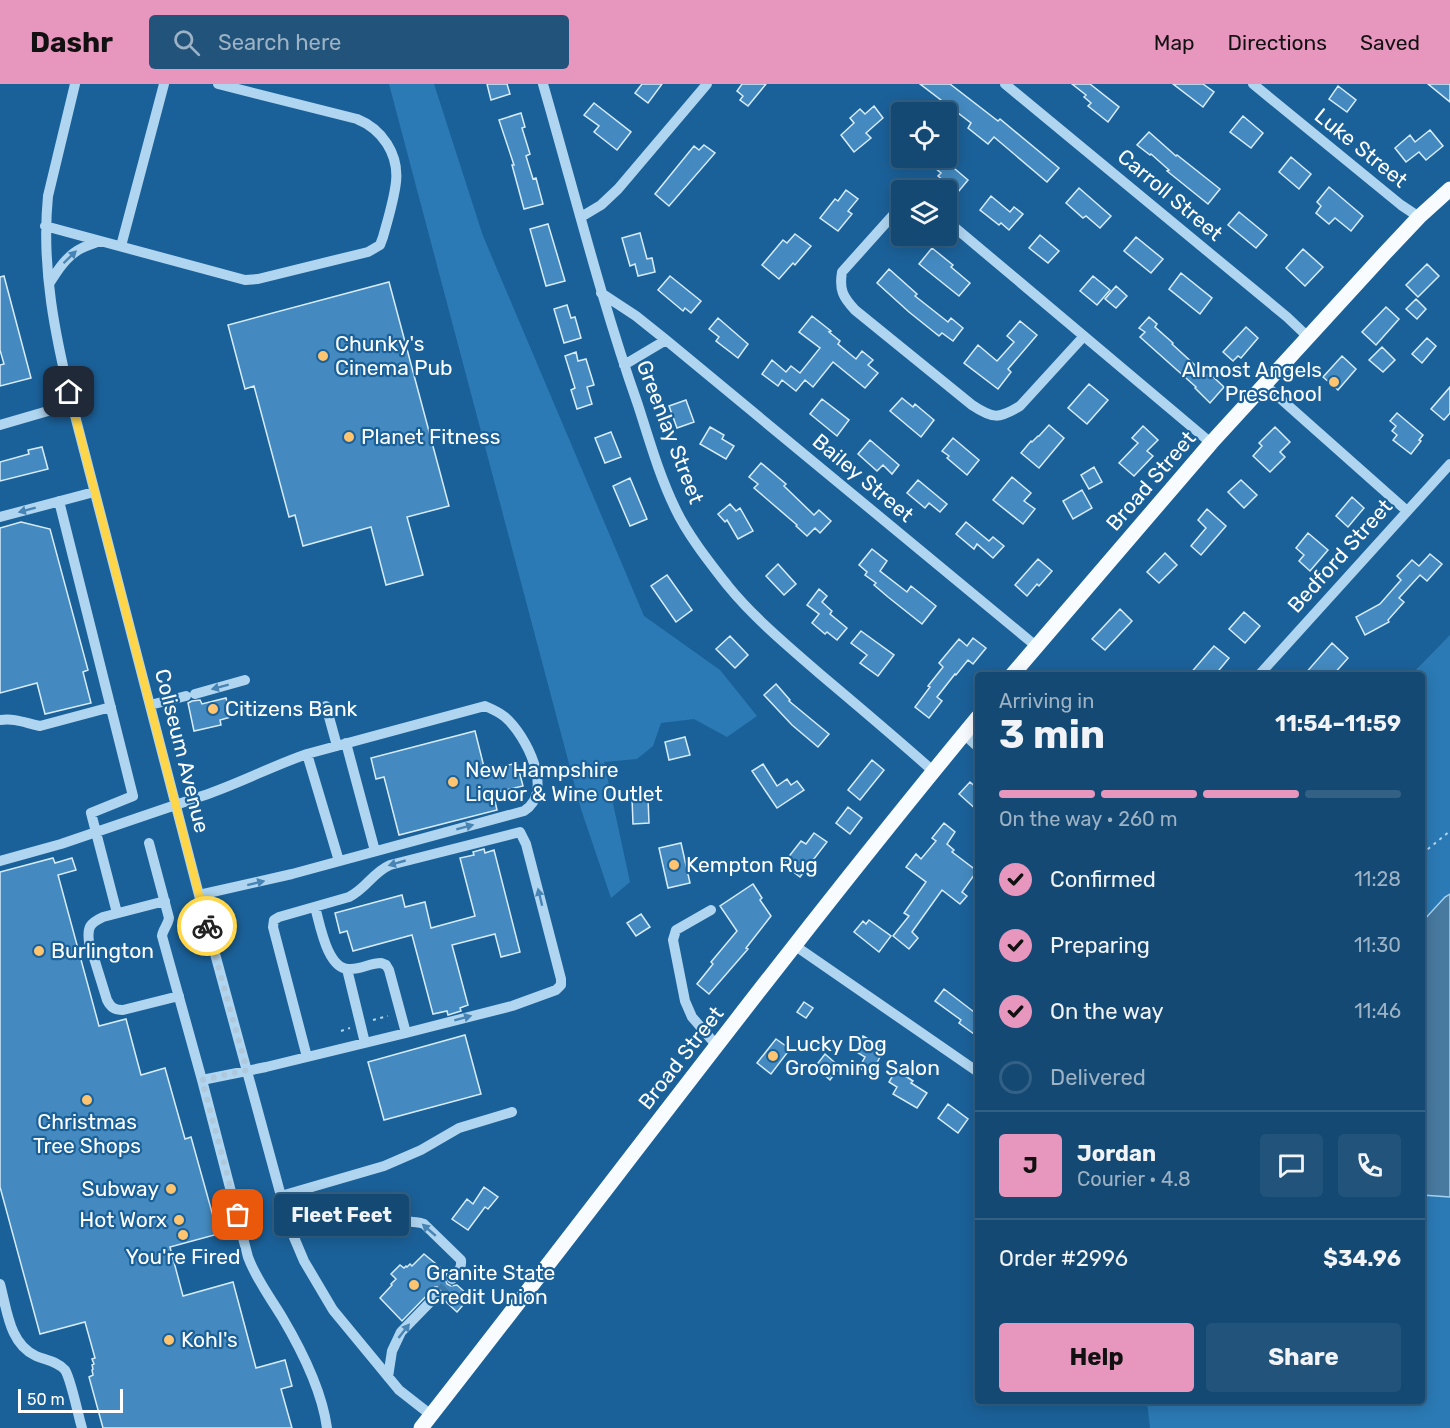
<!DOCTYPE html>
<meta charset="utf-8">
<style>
:root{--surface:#144973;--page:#21537b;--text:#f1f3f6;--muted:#9db2c4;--line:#336185;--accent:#e797bd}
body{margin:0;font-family:Rubik,sans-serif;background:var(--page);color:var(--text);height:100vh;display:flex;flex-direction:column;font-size:22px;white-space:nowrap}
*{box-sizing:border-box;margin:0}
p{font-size:20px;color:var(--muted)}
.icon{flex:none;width:33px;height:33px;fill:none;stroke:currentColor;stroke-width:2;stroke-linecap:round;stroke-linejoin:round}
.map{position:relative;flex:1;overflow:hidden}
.sheet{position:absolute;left:975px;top:588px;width:450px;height:732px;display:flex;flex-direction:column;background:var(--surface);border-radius:6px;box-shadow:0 3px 15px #0003,0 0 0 2px var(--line)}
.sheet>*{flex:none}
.tools{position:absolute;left:891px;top:18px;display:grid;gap:12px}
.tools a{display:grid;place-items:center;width:66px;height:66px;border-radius:6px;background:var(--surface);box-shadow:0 3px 15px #0003,0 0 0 2px var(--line);font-size:30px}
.scale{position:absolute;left:18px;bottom:15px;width:105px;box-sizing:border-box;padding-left:6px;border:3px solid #fff;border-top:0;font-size:16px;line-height:21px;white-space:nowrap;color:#fff;-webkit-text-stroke:4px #1b6199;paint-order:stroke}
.pin{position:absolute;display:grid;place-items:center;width:51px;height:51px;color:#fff;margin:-26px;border-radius:12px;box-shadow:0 3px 9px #0006}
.courier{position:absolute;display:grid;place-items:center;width:60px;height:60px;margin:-30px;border:4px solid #ffd54a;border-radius:50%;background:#fff;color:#222;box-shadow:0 2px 8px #0007}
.bubble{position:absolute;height:42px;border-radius:6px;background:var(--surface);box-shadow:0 3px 15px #0003,0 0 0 2px var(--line);font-size:20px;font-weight:700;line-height:42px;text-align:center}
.summary em{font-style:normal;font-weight:700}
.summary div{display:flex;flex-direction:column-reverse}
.summary{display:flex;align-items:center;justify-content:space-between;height:102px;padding:0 24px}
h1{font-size:39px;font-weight:700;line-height:45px}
.bar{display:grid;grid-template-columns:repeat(4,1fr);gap:9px 6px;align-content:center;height:72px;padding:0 24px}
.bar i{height:8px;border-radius:4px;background:var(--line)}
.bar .on{background:var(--accent)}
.bar p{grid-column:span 4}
.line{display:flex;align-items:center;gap:15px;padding:0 24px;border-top:2px solid var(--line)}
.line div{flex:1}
.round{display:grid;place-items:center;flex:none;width:63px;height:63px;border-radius:6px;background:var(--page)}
ol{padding:0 24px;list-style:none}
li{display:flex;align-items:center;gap:18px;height:66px}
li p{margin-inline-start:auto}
li .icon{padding:6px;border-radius:50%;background:var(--accent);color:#111;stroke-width:4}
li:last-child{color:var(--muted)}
li i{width:33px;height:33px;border:3px solid var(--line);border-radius:50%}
.cta{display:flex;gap:12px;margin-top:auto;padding:12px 24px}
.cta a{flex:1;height:69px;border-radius:6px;background:var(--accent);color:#111;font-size:24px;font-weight:700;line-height:69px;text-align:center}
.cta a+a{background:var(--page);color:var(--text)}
header{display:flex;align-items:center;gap:36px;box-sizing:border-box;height:84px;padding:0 30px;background:var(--accent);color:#111}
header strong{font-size:28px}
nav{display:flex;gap:33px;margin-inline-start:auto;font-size:21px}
.search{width:420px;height:54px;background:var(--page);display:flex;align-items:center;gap:15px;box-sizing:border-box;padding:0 21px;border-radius:6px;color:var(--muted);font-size:22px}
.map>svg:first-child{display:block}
.green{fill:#2b7ab5}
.water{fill:#48799f;stroke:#a3d2f2;stroke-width:1.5}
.building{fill:#448ac0;stroke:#d7ecfb;stroke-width:1.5}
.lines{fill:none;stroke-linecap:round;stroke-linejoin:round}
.minor-tunnel{stroke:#3d79a8;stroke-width:10;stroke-dasharray:10 5;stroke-linecap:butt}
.path{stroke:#b0d5f0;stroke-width:2;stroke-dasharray:3 4.5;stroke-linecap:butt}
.minor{stroke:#b0d5f0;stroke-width:10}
.major{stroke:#f9fcff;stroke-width:15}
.oneway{fill:#4884b3}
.done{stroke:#afc8db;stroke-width:6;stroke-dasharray:0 10.8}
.route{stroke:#ffd54a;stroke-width:8}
.poi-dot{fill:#ffc46f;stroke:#1b6199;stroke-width:2}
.labels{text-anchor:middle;stroke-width:4.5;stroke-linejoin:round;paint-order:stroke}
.street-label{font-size:21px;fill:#fff;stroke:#1b6199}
.poi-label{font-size:21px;fill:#fff;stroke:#1b6199;text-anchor:start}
</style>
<header>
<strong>Dashr</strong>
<div class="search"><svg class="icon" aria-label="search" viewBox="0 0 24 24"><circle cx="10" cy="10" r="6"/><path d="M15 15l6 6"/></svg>Search here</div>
<nav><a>Map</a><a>Directions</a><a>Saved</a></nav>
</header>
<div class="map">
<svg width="1450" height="1344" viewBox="0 0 1450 1344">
<rect width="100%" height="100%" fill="#1b6199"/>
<path class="green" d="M389,0H434L483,152L644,532L720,586L757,632L727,653L694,635L661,639L653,662L637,675L604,678L630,798L611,814L581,725Z
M1450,551V810L1445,813L1422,838V591H1411Z
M1422,1111L1450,1113V1344H1150L1147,1317H1422Z"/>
<path class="water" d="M1450,810V1113L1422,1111V838L1445,813Z"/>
<path class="building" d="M487,0H507L510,10L491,16Z
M642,0H662L648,19L635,9Z
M742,0H766L748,22L740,16L743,12L737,7Z
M920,0H950L998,37L1000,35L1059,84L1047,98L994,53L988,60L968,44L971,39Z
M1072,0H1090L1119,23L1108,38L1088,22L1091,19L1084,13L1086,11Z
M1173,0H1203L1214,8L1203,23Z
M1428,0H1450V18Z
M1338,2L1356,16L1347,28L1329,15Z
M594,19L631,48L617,66L594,48L599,42L584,31Z
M874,22L883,34L866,49L871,54L854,68L841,51L854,39L850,34L860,25L865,30Z
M521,29L525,43L522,44L530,70L526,72L533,95L536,94L543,120L524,125L512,81H514L499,36Z
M1243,32L1263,49L1251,64L1230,48Z
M1430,46L1443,62L1426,76L1419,68L1406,78L1395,64L1410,51L1415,58Z
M1149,48L1176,72L1177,71L1220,105L1208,120L1167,87L1169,86L1151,70L1150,71L1137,61Z
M704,61L715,69L669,122L655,110L694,62L699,66Z
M1291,73L1311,90L1299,105L1279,88Z
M934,74H942L968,96L958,108L938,92L941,89L929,79Z
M1329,103L1363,132L1351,147L1335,134L1329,140L1316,129L1321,122L1317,118Z
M1079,104L1111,132L1100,144L1086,132L1083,134L1066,119Z
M846,106L858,115L848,127L852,130L838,147L820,134L835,115L838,117Z
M991,112L1010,128L1014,123L1023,130L1009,146L1001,139L999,141L980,126Z
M1239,128L1267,151L1256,164L1228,141Z
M548,140L565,197L546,202L530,145Z
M640,149L647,175L652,174L655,188L638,192L635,180L630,182L622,154Z
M795,150L811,162L795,181L793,179L779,195L762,181L783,156L787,159Z
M1040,151L1059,167L1048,179L1029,164Z
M1136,153L1163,175L1151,189L1124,167Z
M932,164L953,181L951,183L970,199L959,212L919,180Z
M1303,165L1323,183L1305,202L1286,184Z
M1427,180L1439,192L1418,213L1406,201Z
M889,185L917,210L915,212L948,238L951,234L963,244L953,257L942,249L939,252L909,228L877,199Z
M1181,189L1212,214L1200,230L1169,205Z
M4,192L31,294L0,302V281L4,280L0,266V193Z
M670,192L701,217L691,229L685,224L683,227L658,206Z
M1093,192L1110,206L1097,221L1080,207Z
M389,198L449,422L407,433L423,491L386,501L371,443L303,462L295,431L289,433L254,302L245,305L228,241Z
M1116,202L1127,212L1116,224L1105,215Z
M1416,215L1426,225L1417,235L1406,225Z
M567,221L571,234L575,233L581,254L564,259L554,225Z
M1386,223L1399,235L1376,261L1362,248Z
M812,232L831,247L829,248L840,257L838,260L856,275L862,267L873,276L868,281L878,289L865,304L833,278L813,303L805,296L796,307L782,296L778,302L762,290L772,276L786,288L791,282L800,289L820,264L799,248Z
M1149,233L1157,240L1155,243L1173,259L1172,260L1207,292L1209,289L1224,303L1210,319L1195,304L1196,303L1140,253L1145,248L1139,244Z
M718,234L748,260L738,274L716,257L719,253L709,245Z
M1020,237L1037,251L1008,285L1011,288L998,305L964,279L978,261L997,277L1014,258L1007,252Z
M1246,243L1258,254L1241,274L1238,272L1233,277L1223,268Z
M1427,254L1436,262L1422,279L1412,270Z
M1382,263L1395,276L1383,288L1369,276Z
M576,268L578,277L586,275L594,301L587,303L592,320L577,325L571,306L575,304L565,272Z
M1342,272L1356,285L1338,306L1323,293Z
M1089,300L1108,316L1087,340L1068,324Z
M1450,303V329L1444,336L1431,325Z
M902,314L913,323L915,320L934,336L921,353L890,327Z
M822,315L849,336L837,352L810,330Z
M686,316L694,338L677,344L669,322Z
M1397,329L1423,351L1419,356L1421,357L1411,370L1393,356L1397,351L1392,347L1396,342L1390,337Z
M1049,341L1064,354L1039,384L1021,369L1031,357L1032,358L1038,352H1039Z
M1143,342L1158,356L1147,367L1153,372L1134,392L1119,379L1138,359L1132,354Z
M710,343L724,351L722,355L734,362L726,375L700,360Z
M1275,343L1290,358L1280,368L1285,373L1270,388L1253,372L1262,362L1259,359Z
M611,348L621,373L605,379L595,354Z
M953,354L979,376L967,391L947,374L949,372L942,367Z
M870,356L899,381L892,390L883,381L877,387L858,370Z
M42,363L48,385L0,397V378L29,370L28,366Z
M761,379L786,400L784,402L814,431L819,426L831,437L820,449L815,444L807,452L796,442L797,441L754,404L758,400L749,393Z
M1094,383L1102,398L1089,405L1081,391Z
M1012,393L1031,409L1024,417L1035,425L1023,440L993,416Z
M630,394L647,435L630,442L613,402Z
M918,396L947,420L940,428L929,419L925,424L907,409Z
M1241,396L1257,411L1244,424L1228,408Z
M1082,406L1092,424L1073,435L1063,417Z
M1352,413L1364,424L1348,443L1336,432Z
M730,420L736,427L740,424L753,447L738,455L727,436L725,438L718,430Z
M1207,425L1226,442L1201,471L1191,462L1206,444L1198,436Z
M21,438L50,445L88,586L83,588L91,619L45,630L37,599L0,609V444Z
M966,438L989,457L993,453L1004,462L993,474L977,460L974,465L956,450Z
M1308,449L1328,466L1310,487L1299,477L1304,471L1296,464Z
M872,465L887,477L880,487L907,508L911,502L936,522L922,540L888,513L874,501L876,499L865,491L867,488L859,481Z
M1165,469L1177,481L1159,499L1147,488Z
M1430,470L1442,480L1427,497L1420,491L1399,514L1404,518L1388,536L1389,538L1365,551L1356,533L1380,520L1401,496L1397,492L1412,476L1419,482Z
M1038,475L1052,487L1039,502L1037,500L1027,512L1015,501Z
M778,480L796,500L784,511L766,492Z
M667,491L692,526L676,538L651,502Z
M819,505L827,512L822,518L832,527L830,530L847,544L837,556L827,548L825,550L812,539L819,530L807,521Z
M1120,525L1132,537L1105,566L1092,555Z
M1244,528L1260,542L1245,559L1229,545Z
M861,547L894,571L878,592L860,579L867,571L851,559Z
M730,552L748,571L735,584L716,565Z
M973,554L986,564L973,580L968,576L956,591L955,590L937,613L942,617L929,634L915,623L930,603L928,602L943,583L939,579L959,555L967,562Z
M1332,559L1348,574L1333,591H1304Z
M1214,562L1229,574L1215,591H1189Z
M776,600L790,616L789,617L829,650L818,663L792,641L764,611Z
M226,614L231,633L220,636L221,641L194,647L188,619L192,617L200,616L202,620Z
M475,647L485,687L517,679L523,702L493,709L497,726L399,751L384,693L376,695L371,674Z
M685,653L690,671L669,676L665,658Z
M872,676L884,686L860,716L848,706Z
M763,680L777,702L787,695L791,701L797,697L804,706L777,724L752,687Z
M970,698L978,705V727L959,710Z
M632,714H648L649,739L633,740Z
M848,723L862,734L850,750L836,739Z
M944,739L955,748L947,760L954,766L952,768L977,787L962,808L967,812L960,820L942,806L912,848L918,854L909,865L893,852L909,832L904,829L926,798L906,783L916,770L921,775L936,757L932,754Z
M814,749L827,758L800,793L783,780L801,757L806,760Z
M681,759L690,799L668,804L659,764Z
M484,765L485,769L494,766L520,868L501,873L495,850L452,861L468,921L460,924L461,927L448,931L447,927L433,930L412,851L353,867L347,847L340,849L335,829L402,811L405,823L425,818L431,844L475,832L460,774L474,771L473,768Z
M53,774L55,779L72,774L76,786L58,791L99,942L126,935L141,991L165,984L185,1055L191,1053L218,1150L170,1163L183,1212L233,1198L256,1284L285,1276L292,1302L281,1305L292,1344H103L89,1293L93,1291L92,1286L93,1285L92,1281L94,1280L92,1275L95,1274L85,1238L40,1250L0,1103V788Z
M753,800L762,814L760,816L771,832L746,864L748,865L709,910L697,900L713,880L711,878L737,847L720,822Z
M641,830L650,843L636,852L627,839Z
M869,836L891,852L879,868L854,848L863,837L866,840Z
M944,905L978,931V945L974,950L959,939L961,936L935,917Z
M804,918L813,924L806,934L797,928Z
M465,951L481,1010L384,1036L368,978Z
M863,952L882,963L879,969L881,971L871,990L859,984L865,973L855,967Z
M776,955L790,965L771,990L757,979Z
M825,970L840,983L830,996L815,983Z
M896,986L913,997L911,999L927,1009L917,1024L893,1010L897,1003L889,998Z
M948,1020L968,1035L958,1049L938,1034Z
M484,1103L498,1113L488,1125L485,1123L468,1146L452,1135L467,1115L473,1120Z
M424,1170L447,1189L445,1194L447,1200L451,1202L457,1201L470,1213L457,1228L443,1215L445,1211L444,1205L439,1203H435L402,1237L380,1214L392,1201L391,1200L396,1195L391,1190L400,1181L404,1184L406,1182L407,1183L410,1180L412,1182Z"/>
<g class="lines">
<path class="minor-tunnel" d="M438,1210L452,1195"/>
<path class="path" d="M1422,770L1450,747
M373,936L388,932
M341,947L350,944"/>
<path class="minor" d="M75,0L48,112C41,183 55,252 72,320L199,811L281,1112L293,1151L304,1177L333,1226L399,1306L431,1331
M543,0C574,107 601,216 638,321C649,355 659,391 675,424C687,450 710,479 728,502C754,534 789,563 820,590C858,622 896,654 933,687
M1005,0L1287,233L1308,253
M1253,0L1401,121L1419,133
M902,121L842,188C839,206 843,213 855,226L972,321C993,335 999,335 1020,322L1084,252
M581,133L601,121L618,105L707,0
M946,136L1211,359
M45,142L245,196L258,195L368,168L380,161L383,153C388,135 394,116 396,98C399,70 382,45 357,35L218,0
M121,162L164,0
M49,200C57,187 67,171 82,164C88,161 94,159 100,157
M601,209L636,232L666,256L1036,562
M624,281L666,256
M1265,301L1407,427
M0,341L72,320
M59,417L133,712L91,729L117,829
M0,433L94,408
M1259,591L1450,380
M195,610L245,596
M150,621L186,612
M326,622L337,662
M0,636C16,634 25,639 40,642L111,623
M964,650L978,663
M346,659L375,767
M307,670L339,777
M149,759L169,834C168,841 163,845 162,852L202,996L248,1173C256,1195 270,1213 282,1233C301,1265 322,1307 327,1344
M0,777L61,760L202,712C238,700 272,682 307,670L485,622C492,625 499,628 505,633C526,651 555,708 524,727L292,790L199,811
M165,817L103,833C90,839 87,843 89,858L107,916C111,924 115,926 123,926L179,912
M315,823C320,840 327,885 349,885C360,886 370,879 381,879L386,881L389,886L406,949
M711,826L676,846L673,856L685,917L692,933L717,962
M794,861L978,988
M347,885L365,959
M202,996L266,983L406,949L512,922L556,906L561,901V895L526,760L520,748L390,781C372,789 367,804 349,813L279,833L274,836L273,843L307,973
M281,1112L384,1082L421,1066L459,1044L512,1028
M389,1136C400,1139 412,1136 424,1140L461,1176C462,1185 457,1189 452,1195
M0,1200C7,1225 9,1260 36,1272C45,1276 57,1277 65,1286C71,1295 78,1331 82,1344
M388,1293L392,1267L401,1248L438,1210"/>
<path class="major" d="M1012,591L1211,359L1386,168L1419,133L1450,105
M421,1344C607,1107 786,865 978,633"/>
</g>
<defs><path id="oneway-solid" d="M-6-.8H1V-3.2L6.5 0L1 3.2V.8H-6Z" transform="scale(1.5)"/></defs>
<g class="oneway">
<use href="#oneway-solid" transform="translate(70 173) rotate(-44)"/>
<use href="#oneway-solid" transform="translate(27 426) rotate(165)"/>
<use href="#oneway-solid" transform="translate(220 603) rotate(165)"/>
<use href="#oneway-solid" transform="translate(465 743) rotate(-15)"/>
<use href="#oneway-solid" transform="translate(397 779) rotate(164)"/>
<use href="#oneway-solid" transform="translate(256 799) rotate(-14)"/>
<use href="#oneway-solid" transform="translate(540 813) rotate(-104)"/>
<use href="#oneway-solid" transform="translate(463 934) rotate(-15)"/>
<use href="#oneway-solid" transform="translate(429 1146) rotate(-139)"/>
<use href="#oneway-solid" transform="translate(404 1247) rotate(-52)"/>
</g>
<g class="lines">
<path class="done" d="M207,842L247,986L202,996L238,1131"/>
<path class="route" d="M69,308L207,842"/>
</g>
<g class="poi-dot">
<circle cx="323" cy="272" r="6"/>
<circle cx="1334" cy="298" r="6"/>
<circle cx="349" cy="353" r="6"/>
<circle cx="213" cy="625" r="6"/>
<circle cx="453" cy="698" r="6"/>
<circle cx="674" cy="781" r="6"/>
<circle cx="39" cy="867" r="6"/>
<circle cx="773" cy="972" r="6"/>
<circle cx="87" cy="1016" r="6"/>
<circle cx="171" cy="1105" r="6"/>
<circle cx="179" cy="1136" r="6"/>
<circle cx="183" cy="1151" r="6"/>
<circle cx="414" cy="1201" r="6"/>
<circle cx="169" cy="1256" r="6"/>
</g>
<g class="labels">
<g class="street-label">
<text transform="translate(1361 64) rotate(39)" y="7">Luke Street</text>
<text transform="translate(1170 111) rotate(40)" y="7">Carroll Street</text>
<text transform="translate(670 348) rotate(69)" y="7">Greenlay Street</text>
<text transform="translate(863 394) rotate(40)" y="7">Bailey Street</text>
<text transform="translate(1151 397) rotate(-49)" y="7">Broad Street</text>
<text transform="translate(1340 472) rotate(-48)" y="7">Bedford Street</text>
<text transform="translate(182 667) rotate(76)" y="7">Coliseum Avenue</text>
<text transform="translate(681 974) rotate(-52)" y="7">Broad Street</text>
</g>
<g class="poi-label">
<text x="335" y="267">Chunky's<tspan x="335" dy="24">Cinema Pub</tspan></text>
<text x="1322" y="293" text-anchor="end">Almost Angels<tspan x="1322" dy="24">Preschool</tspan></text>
<text x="361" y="360">Planet Fitness</text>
<text x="225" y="632">Citizens Bank</text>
<text x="465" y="693">New Hampshire<tspan x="465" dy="24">Liquor &amp; Wine Outlet</tspan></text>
<text x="686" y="788">Kempton Rug</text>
<text x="51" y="874">Burlington</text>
<text x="785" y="967">Lucky Dog<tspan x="785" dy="24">Grooming Salon</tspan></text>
<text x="87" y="1045" text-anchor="middle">Christmas<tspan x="87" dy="24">Tree Shops</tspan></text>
<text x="159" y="1112" text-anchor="end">Subway</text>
<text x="167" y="1143" text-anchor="end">Hot Worx</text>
<text x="183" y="1180" text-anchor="middle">You're Fired</text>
<text x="426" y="1196">Granite State<tspan x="426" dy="24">Credit Union</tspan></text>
<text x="181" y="1263">Kohl's</text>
</g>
</g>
</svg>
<div class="tools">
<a><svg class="icon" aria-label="locate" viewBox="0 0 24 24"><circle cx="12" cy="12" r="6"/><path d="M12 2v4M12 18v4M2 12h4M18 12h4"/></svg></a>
<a><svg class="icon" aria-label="layers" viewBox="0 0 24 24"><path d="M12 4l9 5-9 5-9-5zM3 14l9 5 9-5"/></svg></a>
</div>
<div class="scale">50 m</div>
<div class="pin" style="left:238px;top:1131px;background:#ea580c"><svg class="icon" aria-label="bag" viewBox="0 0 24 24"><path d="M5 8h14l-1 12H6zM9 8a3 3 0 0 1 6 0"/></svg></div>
<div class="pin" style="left:69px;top:308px;background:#1f2937"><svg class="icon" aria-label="home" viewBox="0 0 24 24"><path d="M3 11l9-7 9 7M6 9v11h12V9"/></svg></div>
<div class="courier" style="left:207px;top:842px"><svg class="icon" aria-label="bike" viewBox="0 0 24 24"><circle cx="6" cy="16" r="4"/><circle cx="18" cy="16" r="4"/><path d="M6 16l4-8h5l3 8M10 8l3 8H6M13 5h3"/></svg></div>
<div class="bubble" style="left:274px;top:1110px;width:135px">Fleet Feet</div>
<section class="sheet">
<div class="summary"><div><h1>3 min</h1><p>Arriving in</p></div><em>11:54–11:59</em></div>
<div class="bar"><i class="on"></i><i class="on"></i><i class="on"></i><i></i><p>On the way · 260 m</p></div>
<ol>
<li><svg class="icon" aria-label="check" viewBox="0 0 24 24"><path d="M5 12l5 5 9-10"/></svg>Confirmed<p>11:28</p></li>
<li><svg class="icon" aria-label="check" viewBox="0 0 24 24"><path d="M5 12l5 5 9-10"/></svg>Preparing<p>11:30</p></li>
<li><svg class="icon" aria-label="check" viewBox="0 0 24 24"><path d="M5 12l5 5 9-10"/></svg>On the way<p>11:46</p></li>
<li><i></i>Delivered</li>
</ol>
<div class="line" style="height:108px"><b class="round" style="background:var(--accent);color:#111">J</b><div><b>Jordan</b><p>Courier · 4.8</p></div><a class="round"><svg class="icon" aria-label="chat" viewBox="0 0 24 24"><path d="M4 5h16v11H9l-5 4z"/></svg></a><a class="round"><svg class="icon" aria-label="phone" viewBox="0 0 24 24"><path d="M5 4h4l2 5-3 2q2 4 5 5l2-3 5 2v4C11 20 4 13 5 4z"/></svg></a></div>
<div class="line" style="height:78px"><div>Order #2996</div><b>$34.96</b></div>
<div class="cta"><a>Help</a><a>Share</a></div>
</section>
</div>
